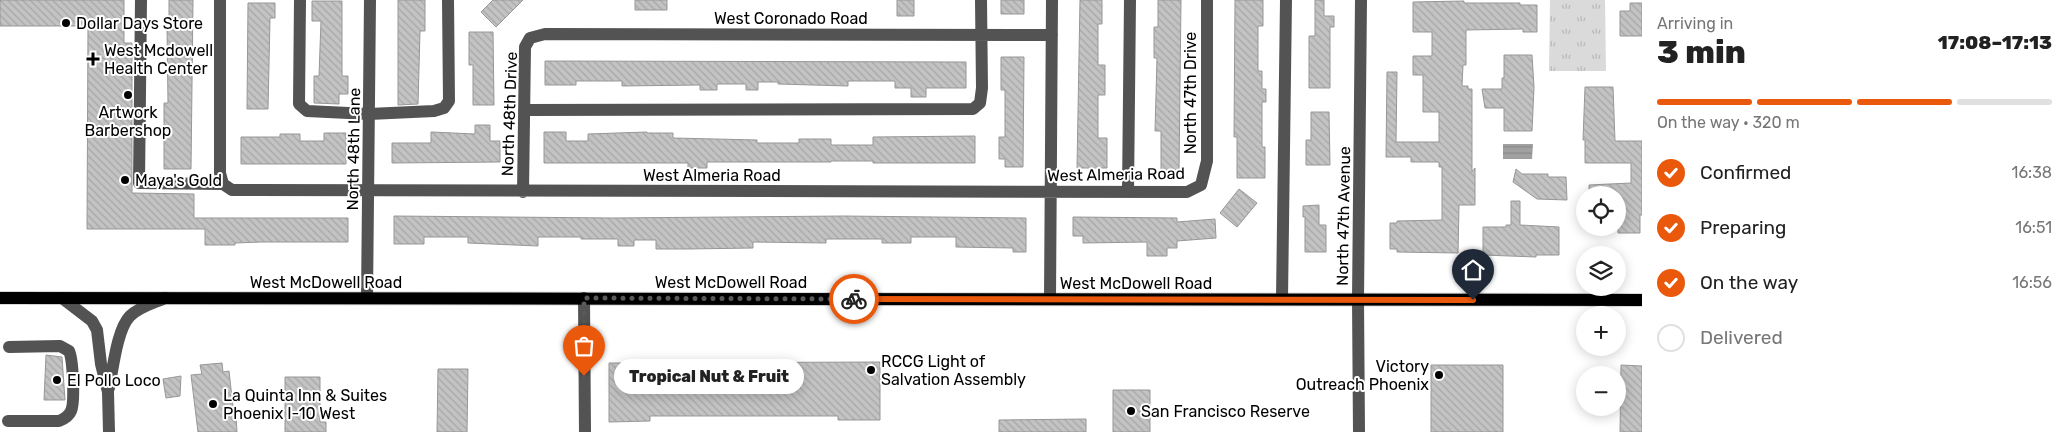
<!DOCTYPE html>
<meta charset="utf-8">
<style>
:root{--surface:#fff;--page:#f6f6f6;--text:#222;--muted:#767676;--line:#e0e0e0;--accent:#ea580c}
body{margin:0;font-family:Rubik,sans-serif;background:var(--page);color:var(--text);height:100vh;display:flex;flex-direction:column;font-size:19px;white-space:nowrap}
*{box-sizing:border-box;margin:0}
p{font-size:16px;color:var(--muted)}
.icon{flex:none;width:28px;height:28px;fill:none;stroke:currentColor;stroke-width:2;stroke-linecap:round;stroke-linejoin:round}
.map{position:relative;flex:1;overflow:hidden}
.details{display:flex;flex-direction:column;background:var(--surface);width:425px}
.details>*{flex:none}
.buttons{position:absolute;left:1576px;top:186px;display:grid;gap:10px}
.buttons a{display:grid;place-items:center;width:50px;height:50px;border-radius:50%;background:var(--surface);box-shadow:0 2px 12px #0003;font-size:25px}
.pin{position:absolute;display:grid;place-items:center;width:42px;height:42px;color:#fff;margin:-51px -21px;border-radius:50% 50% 50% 0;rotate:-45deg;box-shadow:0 0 5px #0007}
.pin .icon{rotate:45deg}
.courier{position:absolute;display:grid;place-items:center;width:50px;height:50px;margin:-25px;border:4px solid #ea580c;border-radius:50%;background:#fff;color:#222;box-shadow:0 1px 6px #0007}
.bubble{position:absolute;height:35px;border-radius:18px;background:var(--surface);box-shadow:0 2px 12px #0003;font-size:16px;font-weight:800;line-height:35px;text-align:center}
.summary em{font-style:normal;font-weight:800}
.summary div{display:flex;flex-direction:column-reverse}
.summary{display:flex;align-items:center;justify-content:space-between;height:85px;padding:0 15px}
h1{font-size:32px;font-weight:800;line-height:38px}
.bar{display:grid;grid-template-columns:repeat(4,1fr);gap:8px 5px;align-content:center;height:60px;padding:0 15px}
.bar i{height:6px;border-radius:4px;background:var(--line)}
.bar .selected{background:var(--accent)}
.bar p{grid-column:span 4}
ol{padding:0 15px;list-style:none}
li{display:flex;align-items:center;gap:15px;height:55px}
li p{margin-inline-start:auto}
li .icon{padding:5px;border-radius:50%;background:var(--accent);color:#fff;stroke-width:4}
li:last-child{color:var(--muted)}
li i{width:28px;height:28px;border:2px solid var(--line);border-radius:50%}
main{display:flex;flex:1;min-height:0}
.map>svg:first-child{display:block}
.grass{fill:url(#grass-tufts)}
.water{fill:url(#water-rules)}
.building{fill:url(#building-back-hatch);stroke:#979797}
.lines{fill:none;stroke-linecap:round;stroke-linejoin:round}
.major-casing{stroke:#dbdbdb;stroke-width:14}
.minor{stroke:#535353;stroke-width:12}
.major{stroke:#000;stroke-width:12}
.done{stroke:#595959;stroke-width:5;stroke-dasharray:0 9}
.route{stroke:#ea580c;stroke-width:6}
.poi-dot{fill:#000;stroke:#fff;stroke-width:2}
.labels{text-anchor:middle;stroke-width:4;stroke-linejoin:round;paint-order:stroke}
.street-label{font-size:16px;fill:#000;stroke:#fff}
.poi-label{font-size:16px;fill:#000;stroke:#fff;text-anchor:start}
</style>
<main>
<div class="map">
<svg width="1642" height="432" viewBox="0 0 1642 432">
<defs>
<pattern id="grass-tufts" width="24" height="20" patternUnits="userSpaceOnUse" patternTransform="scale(1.25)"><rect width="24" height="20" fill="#dadada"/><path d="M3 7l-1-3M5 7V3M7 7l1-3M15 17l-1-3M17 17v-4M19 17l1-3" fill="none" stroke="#b9b9b9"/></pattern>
<pattern id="water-rules" width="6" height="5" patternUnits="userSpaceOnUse" patternTransform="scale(1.25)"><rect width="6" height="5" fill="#a1a1a1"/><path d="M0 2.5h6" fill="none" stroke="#898989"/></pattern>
<pattern id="building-back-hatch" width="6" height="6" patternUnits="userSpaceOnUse" patternTransform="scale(1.25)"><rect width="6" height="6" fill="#c3c3c3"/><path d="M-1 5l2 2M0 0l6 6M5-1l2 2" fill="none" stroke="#a6a6a6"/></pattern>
</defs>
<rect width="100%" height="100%" fill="#fff"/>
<path class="grass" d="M1550,0H1605L1606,71H1549Z"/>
<path class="water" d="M1503,144H1533L1532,159H1503Z"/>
<path class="building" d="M0,0H124V43H132V193L194,194V218H348V242H262L235,243V245H205V229H87L88,26H0Z
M169,0H193L191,169H164V103H168L167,29H169Z
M398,0H425V31H420L418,104L398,105Z
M493,0H523L496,27L481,12Z
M635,0H667V10H635Z
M897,0H914V16H897Z
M1001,0H1024V14H1001Z
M1080,0H1102V24H1098V65H1105V95H1098V138H1107V168H1077Z
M1158,0H1181L1179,171H1161V131H1155L1157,58H1154V27H1158Z
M1235,0H1263V26H1258V71H1262V89H1266V102H1262V147H1265V178H1237V137H1234Z
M1315,0H1324V16H1334V27H1330V88H1309V36H1315Z
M312,1H342V76H348V94H339V104L314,103V76H319L321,21H312Z
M1464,1V3H1520V5H1537V32H1523V29L1466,30V65H1463L1462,86H1468V89H1472V172L1475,168V205H1459L1458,253L1397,252V249H1390V223H1397V221L1442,220V167H1439V162H1411V157H1386L1387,72H1397L1396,142H1439V112H1423V75H1413V56H1432V32H1413V2Z
M248,3H275V18H270L268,109H247Z
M1630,3H1642V36H1620V11H1630Z
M469,32H493L494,105H473V65H469Z
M1504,55H1532L1534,87L1532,131H1504V108H1485L1482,89H1502V78H1504Z
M1001,57H1024L1023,167H1005V159H999V137H1005V90H1001Z
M545,61L966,62V88H926V97H911V88H895V81H848V86L778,84V82H758V90H746V84H717V90H700V85L622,86V81H576V85H545Z
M1585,87H1613L1615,141H1642V215H1640V233H1618V195H1589V185L1631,183V163H1585V140H1583Z
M1311,112H1329L1330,165H1306V140H1311Z
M475,125H490V141H500V162L392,163V143H431V132L475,134Z
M544,132H566V141H588V134L647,132V133H673V138L757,140V143H799V139H831V145H873V137L975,136V163H873V161H831V162H707V168H688V163H544Z
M324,133H346V164H241V137H280V134H300V141H324Z
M1516,169L1522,174H1548V177H1566L1567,200L1537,199L1513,182Z
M1239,189L1257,203L1237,227L1220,213Z
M1511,201H1520V225L1559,227V255H1536V257L1483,255V227H1506V225H1511Z
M1319,205V225H1326V252H1305V217H1303V206Z
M394,216L612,218L844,216L1026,218V252H1013V248L956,247V237H911V243H882V239H826V243L753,242V248L687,249H656V240H634V246H618V239H581V237H538V246L468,243V237H424V244H394Z
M1073,217L1177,218V222L1215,219L1216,238L1177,241V248H1167V256H1147V242L1083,243V236H1073Z
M46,355L62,357L65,400H44Z
M880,362V420H838V416H650V421L609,422V363Z
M222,363L223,372L229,371L234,416H236L237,432H198L191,375L202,374L200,365Z
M1431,365H1503V432H1431Z
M1621,365L1642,366V432H1620Z
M438,369H468L467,432H437Z
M181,376L180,396L166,398L163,379Z
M285,377H320V422H326V432H285Z
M1113,390H1150V432H1113Z
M1086,419V432H999V420Z"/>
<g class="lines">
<defs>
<path id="major" d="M0,298L1642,300"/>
</defs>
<use href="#major" class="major-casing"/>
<path class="minor" d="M141,0L139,183L223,184L232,190L1187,192L1201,185L1207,161V0
M220,0V173L223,184
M300,0L299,104L307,111L369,114L434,111L444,108L449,101L448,0
M524,110L973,109L980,103L982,88L981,0
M523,192L525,47L530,38L545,34L1052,35
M1128,192L1130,0
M62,298L92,321L97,330L101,364L108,392L109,432
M367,298L370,0
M584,298L585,432
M1050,299L1052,0
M1282,299L1286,0
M109,388C113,369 117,329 130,316C139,307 154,303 165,298
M8,421H59C64,419 69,416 71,411C75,403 73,359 69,351L60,346L9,347
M1359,432L1358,299L1361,0"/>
<use href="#major" class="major"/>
</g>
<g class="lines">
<path class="done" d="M584,376V298L854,299"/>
<path class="route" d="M854,299L1473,300"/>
</g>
<g class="poi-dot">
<circle cx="66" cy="23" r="5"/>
<path d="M90.5 51.5h5v5h5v5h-5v5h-5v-5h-5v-5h5z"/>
<circle cx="128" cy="95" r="5"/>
<circle cx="125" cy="180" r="5"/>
<circle cx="871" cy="370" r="5"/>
<circle cx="1439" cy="375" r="5"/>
<circle cx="57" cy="380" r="5"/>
<circle cx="213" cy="404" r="5"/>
<circle cx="1131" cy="411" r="5"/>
</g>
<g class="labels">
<g class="street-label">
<text x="791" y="24">West Coronado Road</text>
<text transform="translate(1190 93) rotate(-90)" y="6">North 47th Drive</text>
<text transform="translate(509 114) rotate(-88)" y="6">North 48th Drive</text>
<text transform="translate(353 149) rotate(-89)" y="6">North 48th Lane</text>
<text transform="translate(1116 174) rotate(-1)" y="6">West Almeria Road</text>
<text x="712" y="181">West Almeria Road</text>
<text transform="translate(1343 216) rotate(-89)" y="6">North 47th Avenue</text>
<text x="326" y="288">West McDowell Road</text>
<text x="731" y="288">West McDowell Road</text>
<text x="1136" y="289">West McDowell Road</text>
</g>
<g class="poi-label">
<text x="76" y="29">Dollar Days Store</text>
<text x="104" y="56">West Mcdowell<tspan x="104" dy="18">Health Center</tspan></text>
<text x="128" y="118" text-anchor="middle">Artwork<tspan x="128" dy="18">Barbershop</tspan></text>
<text x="135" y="186">Maya's Gold</text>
<text x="881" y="367">RCCG Light of<tspan x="881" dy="18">Salvation Assembly</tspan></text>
<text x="1429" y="372" text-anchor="end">Victory<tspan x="1429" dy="18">Outreach Phoenix</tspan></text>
<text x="67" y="386">El Pollo Loco</text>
<text x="223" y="401">La Quinta Inn &amp; Suites<tspan x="223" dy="18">Phoenix I-10 West</tspan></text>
<text x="1141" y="417">San Francisco Reserve</text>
</g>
</g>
</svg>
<div class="buttons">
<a><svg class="icon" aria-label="locate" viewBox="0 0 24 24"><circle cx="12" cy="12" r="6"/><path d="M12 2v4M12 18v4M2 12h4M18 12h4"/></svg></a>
<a><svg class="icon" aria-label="layers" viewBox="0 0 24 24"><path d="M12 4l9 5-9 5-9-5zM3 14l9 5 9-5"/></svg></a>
<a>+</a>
<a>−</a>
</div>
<div class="pin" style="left:584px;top:376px;background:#ea580c"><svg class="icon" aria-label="bag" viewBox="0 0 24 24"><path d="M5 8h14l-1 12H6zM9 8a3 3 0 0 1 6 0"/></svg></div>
<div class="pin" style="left:1473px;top:300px;background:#1f2937"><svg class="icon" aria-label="home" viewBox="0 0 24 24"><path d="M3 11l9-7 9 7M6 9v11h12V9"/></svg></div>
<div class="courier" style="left:854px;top:299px"><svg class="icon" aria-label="bike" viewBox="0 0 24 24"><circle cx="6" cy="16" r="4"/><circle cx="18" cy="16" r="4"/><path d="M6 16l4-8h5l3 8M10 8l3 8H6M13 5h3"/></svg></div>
<div class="bubble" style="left:614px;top:359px;width:190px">Tropical Nut &amp; Fruit</div>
</div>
<section class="details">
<div class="summary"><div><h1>3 min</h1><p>Arriving in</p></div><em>17:08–17:13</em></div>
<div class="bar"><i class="selected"></i><i class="selected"></i><i class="selected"></i><i></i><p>On the way · 320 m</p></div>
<ol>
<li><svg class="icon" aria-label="check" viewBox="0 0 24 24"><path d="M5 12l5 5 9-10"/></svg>Confirmed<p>16:38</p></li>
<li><svg class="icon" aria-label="check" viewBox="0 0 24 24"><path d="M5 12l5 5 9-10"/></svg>Preparing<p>16:51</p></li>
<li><svg class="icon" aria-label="check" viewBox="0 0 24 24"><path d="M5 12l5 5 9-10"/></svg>On the way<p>16:56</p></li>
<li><i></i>Delivered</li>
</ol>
</section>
</main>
